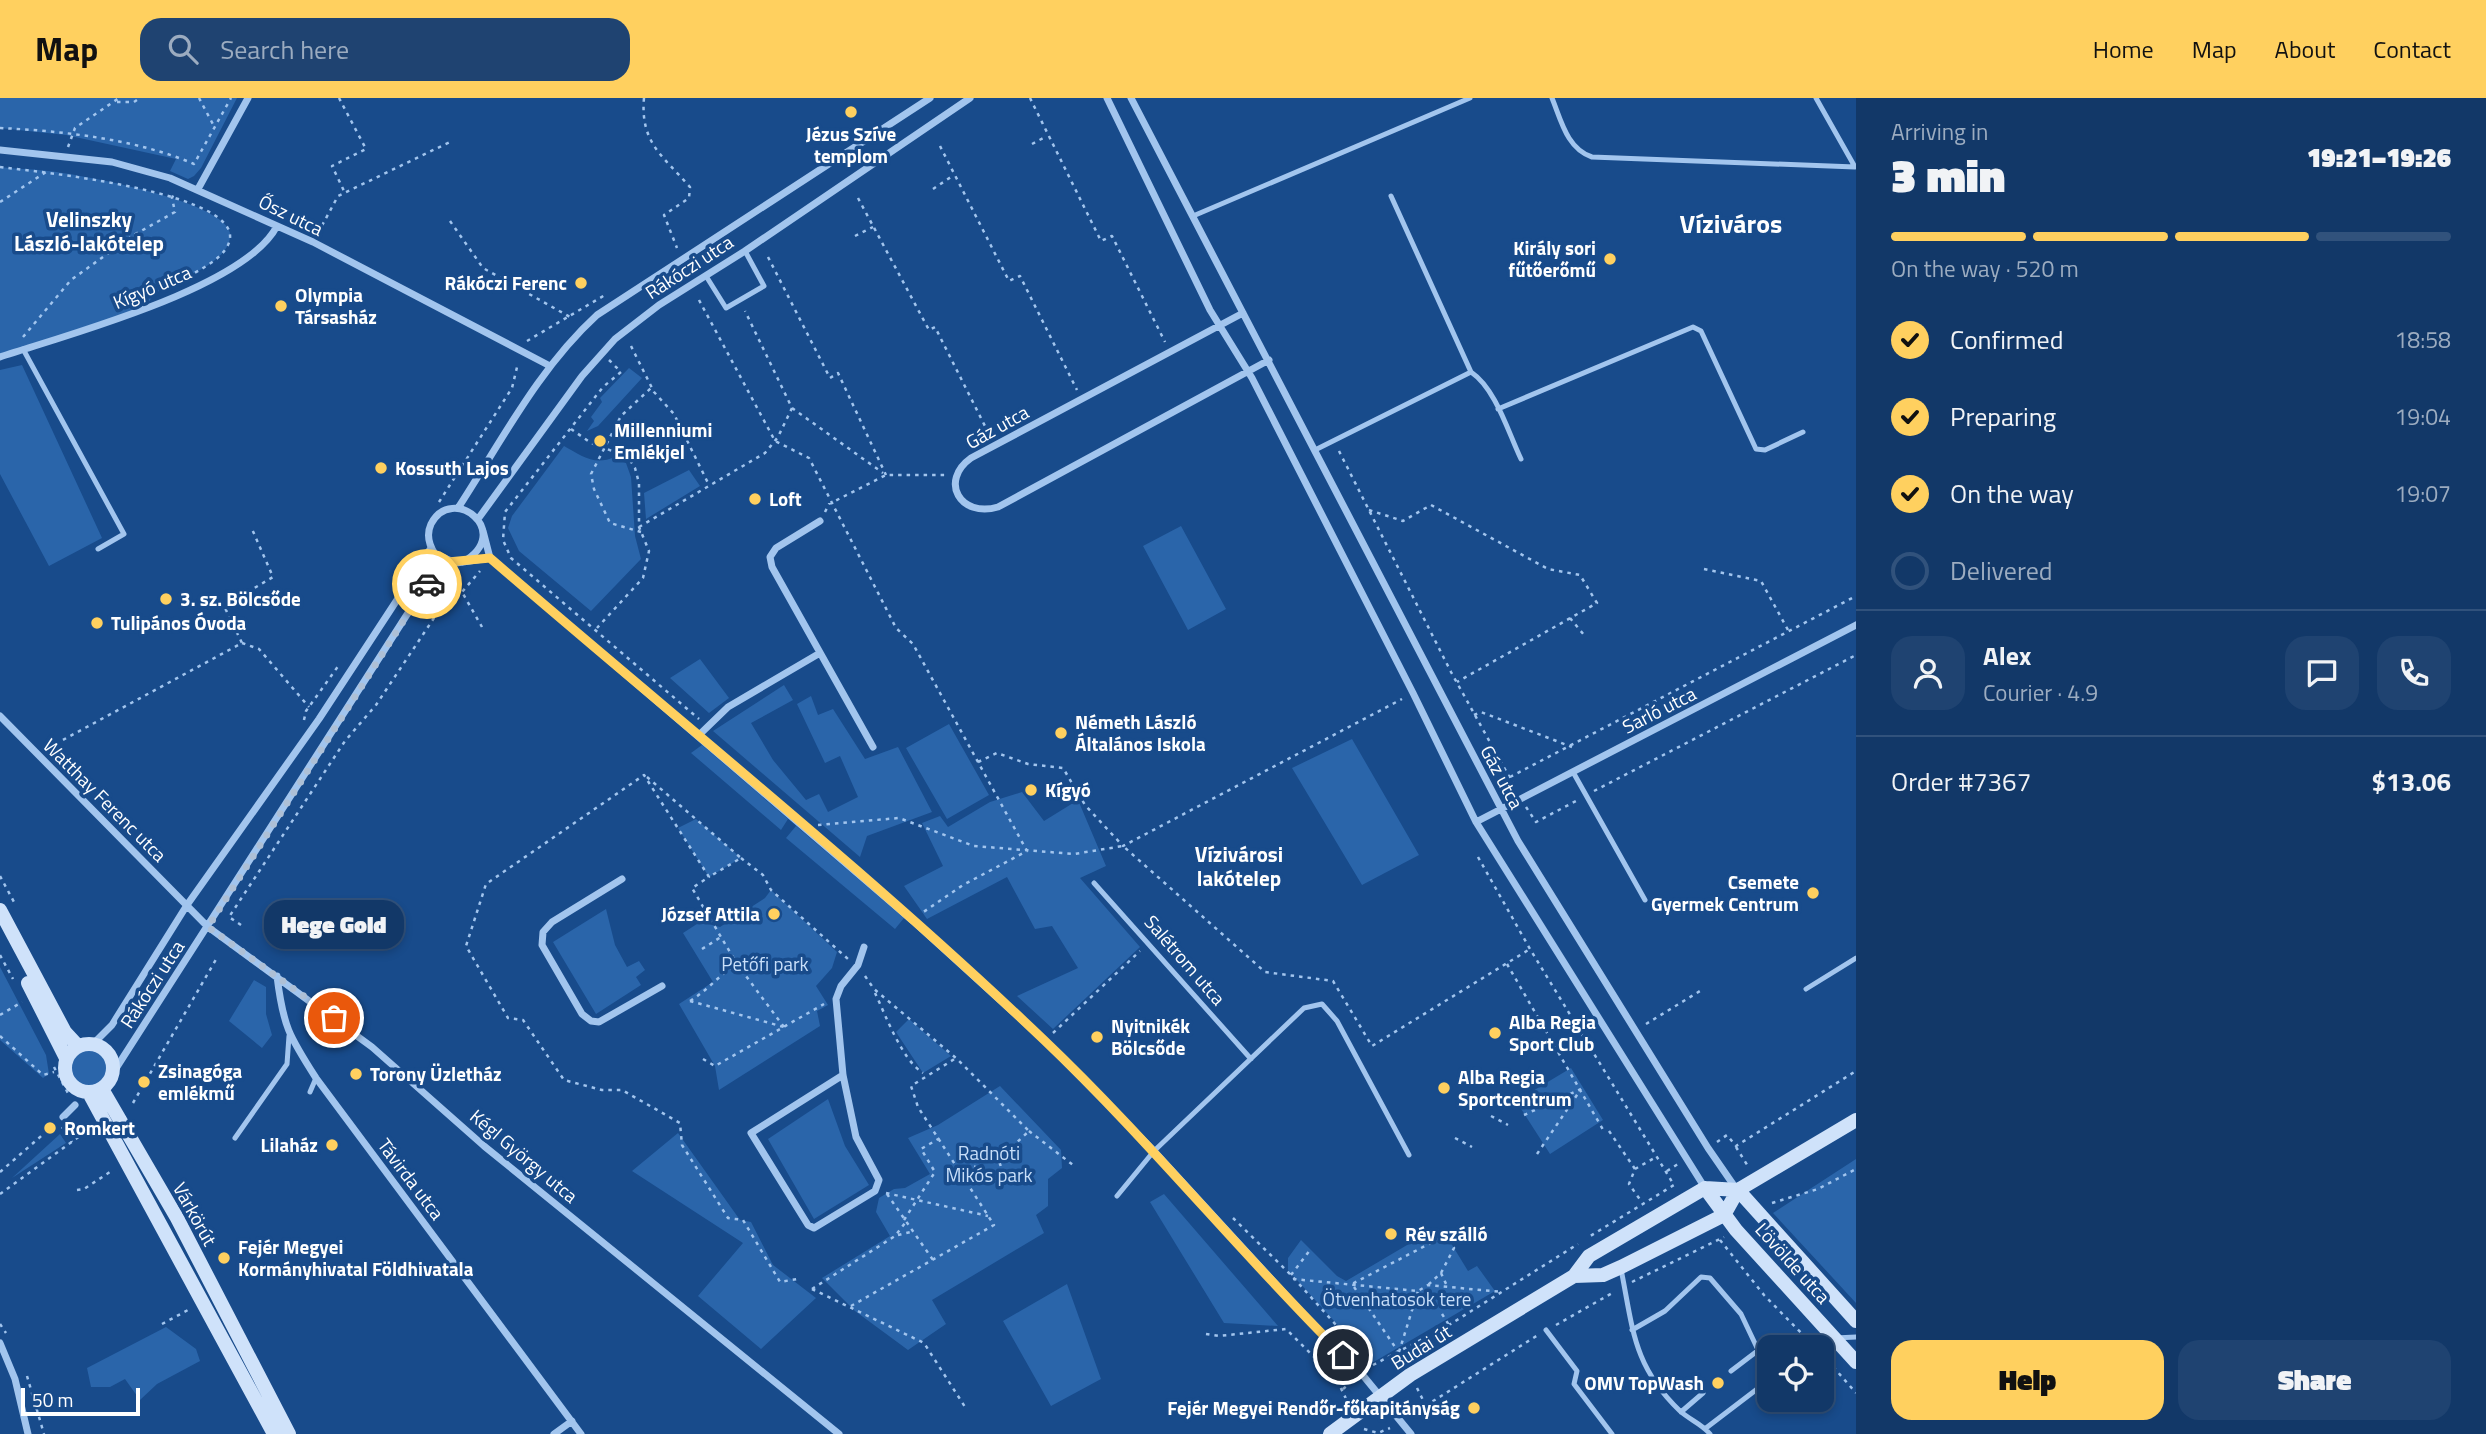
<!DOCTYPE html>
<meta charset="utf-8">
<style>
:root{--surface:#123868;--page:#1f4371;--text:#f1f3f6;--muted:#9cacc0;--line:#31527c;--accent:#ffd05f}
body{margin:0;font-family:"Titillium Web",sans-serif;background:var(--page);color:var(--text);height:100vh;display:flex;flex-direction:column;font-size:26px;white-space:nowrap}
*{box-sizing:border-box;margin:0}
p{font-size:23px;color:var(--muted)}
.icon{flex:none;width:38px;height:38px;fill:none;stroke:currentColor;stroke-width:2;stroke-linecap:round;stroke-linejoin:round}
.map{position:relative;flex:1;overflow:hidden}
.side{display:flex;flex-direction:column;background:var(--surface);width:630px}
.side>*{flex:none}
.controls{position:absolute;left:1757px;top:1237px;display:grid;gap:14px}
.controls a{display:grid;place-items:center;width:77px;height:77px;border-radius:14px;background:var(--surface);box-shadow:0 4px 10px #0003,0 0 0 2px var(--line);font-size:35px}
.scale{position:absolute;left:21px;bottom:18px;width:119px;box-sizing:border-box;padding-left:7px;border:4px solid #fff;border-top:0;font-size:19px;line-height:24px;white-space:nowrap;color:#fff;-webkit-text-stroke:5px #184b8b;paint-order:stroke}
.pin{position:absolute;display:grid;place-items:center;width:60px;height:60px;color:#fff;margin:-30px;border:4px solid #fff;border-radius:50%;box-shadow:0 2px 7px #0007}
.courier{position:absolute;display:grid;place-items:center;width:70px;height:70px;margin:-35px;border:5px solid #ffd05f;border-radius:50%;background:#fff;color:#222;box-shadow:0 2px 9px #0007}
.bubble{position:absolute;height:49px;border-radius:21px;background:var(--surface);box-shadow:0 4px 10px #0003,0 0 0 2px var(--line);font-size:23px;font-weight:800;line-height:49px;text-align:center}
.head em{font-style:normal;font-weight:800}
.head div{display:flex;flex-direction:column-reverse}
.head{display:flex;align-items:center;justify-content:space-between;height:119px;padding:0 35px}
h1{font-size:46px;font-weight:800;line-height:52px}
.bar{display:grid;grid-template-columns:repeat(4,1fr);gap:10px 7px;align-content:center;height:84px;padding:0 35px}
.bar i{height:9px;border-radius:5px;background:var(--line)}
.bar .on{background:var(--accent)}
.bar p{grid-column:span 4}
.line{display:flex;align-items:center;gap:18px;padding:0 35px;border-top:2px solid var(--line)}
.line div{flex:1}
.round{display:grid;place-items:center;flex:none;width:74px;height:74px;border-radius:21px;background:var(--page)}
ol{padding:0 35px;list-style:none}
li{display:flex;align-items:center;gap:21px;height:77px}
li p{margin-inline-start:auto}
li .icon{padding:7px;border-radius:50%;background:var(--accent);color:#111;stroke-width:4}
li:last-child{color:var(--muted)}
li i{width:38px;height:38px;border:4px solid var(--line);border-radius:50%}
.cta{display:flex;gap:14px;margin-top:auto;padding:14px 35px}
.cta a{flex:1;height:80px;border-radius:21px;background:var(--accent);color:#111;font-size:28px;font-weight:800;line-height:80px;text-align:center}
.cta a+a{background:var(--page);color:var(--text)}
header{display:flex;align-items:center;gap:42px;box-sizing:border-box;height:98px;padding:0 35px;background:var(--accent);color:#111}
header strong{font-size:33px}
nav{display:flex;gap:38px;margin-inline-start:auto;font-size:24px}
.search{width:490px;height:63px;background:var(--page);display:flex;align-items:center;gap:18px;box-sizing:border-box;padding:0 24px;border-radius:21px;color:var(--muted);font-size:26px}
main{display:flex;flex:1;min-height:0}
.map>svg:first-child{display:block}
.green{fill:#2a65aa}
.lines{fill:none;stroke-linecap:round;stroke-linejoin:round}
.path{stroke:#a2c5ee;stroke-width:2.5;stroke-dasharray:3.5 5;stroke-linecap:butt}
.lane{stroke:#a2c5ee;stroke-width:5}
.street{stroke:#a2c5ee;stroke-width:7}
.secondary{stroke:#cfe2fa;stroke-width:14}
.done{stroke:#aec0d6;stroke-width:7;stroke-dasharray:0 12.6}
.route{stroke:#ffd05f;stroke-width:9}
.poi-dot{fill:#ffd05f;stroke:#184b8b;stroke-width:2.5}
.labels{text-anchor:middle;stroke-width:7;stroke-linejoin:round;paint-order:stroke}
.poi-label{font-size:19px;font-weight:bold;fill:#fff;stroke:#184b8b;text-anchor:start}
.street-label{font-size:19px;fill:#fff;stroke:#184b8b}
.park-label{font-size:19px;fill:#c8dffa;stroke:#184b8b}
.neighbourhood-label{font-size:21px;font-weight:bold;fill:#fff;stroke:#184b8b}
.district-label{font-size:26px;font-weight:bold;fill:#fff;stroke:#184b8b}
</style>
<header>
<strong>Map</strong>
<div class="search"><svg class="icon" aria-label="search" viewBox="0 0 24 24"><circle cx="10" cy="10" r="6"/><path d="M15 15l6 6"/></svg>Search here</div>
<nav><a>Home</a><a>Map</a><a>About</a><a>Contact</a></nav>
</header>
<main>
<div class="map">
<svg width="1856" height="1336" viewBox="0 0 1856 1336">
<rect width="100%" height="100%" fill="#184b8b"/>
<path class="green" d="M0,0H237L201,70L194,78L188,81L170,73L176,61L66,37L0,30Z
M0,69C16,71 32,71 48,73C78,76 225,103 230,135C233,164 178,181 159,193C150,198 147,211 137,215C93,233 45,244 0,259Z
M22,267L102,440L49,468L0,376V272Z
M629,270L642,280L598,328L587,333L594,323L591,319L602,304L600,300Z
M564,348C582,358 594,368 615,359L626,365L631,379L635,438L641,461L591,513L519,453L508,430L512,418Z
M689,372L700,388L646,421L644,395Z
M1181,428L1226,511L1188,532L1143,448Z
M700,561L729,600L709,615L670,580Z
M784,587L793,602L751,625L773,662L806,702L819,696L828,714L858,699L840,658L825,665L797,606L811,598L818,617L833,611L865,661L898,649L932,714L867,738L860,759L713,633Z
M949,626L989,697L947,721L906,650Z
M1352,641L1419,757L1362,787L1292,670Z
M702,647L788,721L781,732L691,655Z
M1022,694L1044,723L1078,702L1106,768L1080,780L1140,849L1053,931L1017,898L1078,870L1052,828L1035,831L1007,779L927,821L904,788L943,768L922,725L940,718L948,729L990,704Z
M696,721L741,760L709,779L678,730Z
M796,728L904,820L895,831L786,740Z
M771,792L837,854L832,870L816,888L828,907L817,913L820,928L719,992L715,968L679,906L713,884L683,835L700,824L720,829L765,800Z
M606,811L615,847L627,869L639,863L645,872L636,879L641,887L596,916L553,844Z
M0,869L46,957L49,976L43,980L0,942Z
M254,882L266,889V916L272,937L262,950L229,923Z
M909,921L951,958L923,975L896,934Z
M68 971a21 21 0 1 1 42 0a21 21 0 1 1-42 0Z
M1571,970L1603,1022L1550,1056L1516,1003Z
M1000,988L1061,1052L1062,1070L1048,1081V1108L1036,1117L1044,1135L932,1202L946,1226L908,1252L855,1213L822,1180L890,1138L876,1114L879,1100L894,1091L905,1090L930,1076L908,1040L938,1027Z
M828,1001L845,1048L869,1087L814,1121L768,1041Z
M678,1035L740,1122L751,1124L773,1167L816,1200L761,1251L698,1198L743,1145L632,1073Z
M60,1036L66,1045L12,1080Z
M1856,1061V1205L1773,1115Z
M1164,1096L1278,1228L1224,1225L1150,1104Z
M1436,1130L1446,1137L1468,1173L1477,1168L1495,1193L1372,1265L1288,1172V1160L1301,1142L1337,1178L1346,1183Z
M1067,1186L1101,1281L1051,1308L1003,1223Z
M166,1229L196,1251L200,1263L157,1286L140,1302L125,1281L110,1289H91L87,1270Z"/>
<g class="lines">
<path class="path" d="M199,0L215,30
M339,0L366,51L332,68L345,95
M644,0C640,45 663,58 690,89L689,100L664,117L677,150
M1030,0L1101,143L1112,138L1165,244
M117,4H134L140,0
M0,30C63,33 136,41 194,66L231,0
M1032,46L1047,38
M940,48L1009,183L1020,178L1077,292
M68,49L75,30L119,0
M0,69C30,73 254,94 228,147C220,163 200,171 186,180
M933,91L954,77
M858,100L929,232L935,229L989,336
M0,104L46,74
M450,123L483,170L570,219
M318,135L338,98L452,43
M855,138L873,129
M768,159L830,280L838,275L886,377
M699,202L775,343L809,360L896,530L913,546L1027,753L963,787L922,815
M23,239L71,182L132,138L175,114L172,100L175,93
M527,243L605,197
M631,248L654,294L674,316L709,387
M609,262L621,274L603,289L505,414L503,442L511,460L699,621
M792,310L883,375
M571,331L591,345L628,359L635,370L639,385V429L649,453L643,480L597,530
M1339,353L1451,574L1516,691
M439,404L512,290L518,265
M1369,412L1403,423L1431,407L1548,471L1580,477L1597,505L1457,584
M825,414L829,406L886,377H946
M639,429L765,355L778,339L792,310L745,213
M641,434L610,425L594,391L591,376L621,318L651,290
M1704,471L1761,483L1788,532
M443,482L462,494L482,529
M1570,520L1584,537
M242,545L259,551L309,609
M1474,617L1481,614L1572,649
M304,622L306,613L339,567
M48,650L242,545L224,508L273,479L252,431
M978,664L997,655L1028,666L1063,670L1085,707L1123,748L1402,601
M647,679L741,760L709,779
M1510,679L1856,498
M1594,693L1856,557
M1526,709L1536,724L1576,703
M818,727L899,720L974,748L1074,756L1123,748L1265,874L1333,883L1372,948L1530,851
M1478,759L1530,851L1674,1087L1587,1140
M741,760L763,777L771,792L848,861
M0,778L14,804
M241,827L229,819L345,643L376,607L440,511L462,494L480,473
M702,851L721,839
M0,857L13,881
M1507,866L1605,1035
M865,878L874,891L956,960L1029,1033L998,1062
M875,895C886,918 902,962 923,975
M690,903L784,929
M690,903C708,892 719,877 737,866
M0,917L22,904
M1646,926L1700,893
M784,929L737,866L692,790L709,779L644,677L486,786L466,848L508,920L523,922L564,982L602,992H622L680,1025L682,1047L728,1120L743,1122L780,1184L797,1181
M1053,935L1140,853
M0,938L43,977L54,974
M703,961L715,968L824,906
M54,969L69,997
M133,1005L218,858
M1524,1017L1581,991
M1491,1018L1508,1027
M62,1029L72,1044
M1029,1033L1073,1067
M1609,1033L1635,1071L1629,1086L1641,1103
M1455,1040L1472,1049
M1717,1044L1727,1037L1736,1048L1856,973
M1736,1049L1749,1070
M1537,1056L1581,991
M975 1071a13 13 0 1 1 26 0a13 13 0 1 1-26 0Z
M1635,1071L1656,1059
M1667,1073L1678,1066
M0,1074L55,1026
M77,1092L84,1091L113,1072
M886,1095L988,1118
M0,1096L91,1030
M887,1096L933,1162
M1772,1105L1818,1091L1856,1071
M1233,1120L1291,1177L1372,1267
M904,1122L935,1074L921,1051L940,1040
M898,1137L911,1134
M1720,1142L1764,1197L1806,1240
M1441,1175L1447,1188
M1291,1177L1310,1152
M1293,1181L1418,1193L1428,1187L1502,1194
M1632,1184L1724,1139
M812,1191L924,1245L967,1312
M812,1191L895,1138L905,1125
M851,1208L994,1127L918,1009L911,988L956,960
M1442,1216L1449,1227
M0,1226L6,1235
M162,1226L188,1212
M1556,1227L1614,1194
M1206,1236L1219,1238L1286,1231L1337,1282L1348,1305
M1399,1254L1418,1193
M1822,1256L1856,1295
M1404,1262L1352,1186L1446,1137L1454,1150L1441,1175L1428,1187
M1373,1267L1449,1227L1578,1146
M27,1278L44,1336
M1417,1290L1425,1306
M1343,1291L1354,1282
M1411,1317L1538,1237
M1364,1331L1378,1335L1390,1330"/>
<path class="lane" d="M1552,0C1561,22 1567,51 1592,59L1855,69
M1816,0L1855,69
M1391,98L1471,274C1496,291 1508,334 1521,361
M1193,118L1470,0
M706,178L726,210L764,188L745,153
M23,251L124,436L98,451
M1498,311L1693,229L1701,233L1756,351L1765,352L1803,334
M1315,352L1471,274
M1573,674L1645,802
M1094,785L1251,961
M1806,891L1856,860
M310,994L316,980
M235,1040L287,966L289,938
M1117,1098L1154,1053L1304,910L1322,906L1337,923L1409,1057
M1621,1171C1633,1231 1633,1268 1680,1313C1690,1322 1702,1326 1710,1336
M1546,1232L1577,1273L1574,1286L1612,1336
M1632,1232L1665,1213L1701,1179L1710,1180L1741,1216L1769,1275
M1811,1250L1835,1240L1856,1239
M1731,1273L1756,1254
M1681,1314L1703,1295
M1706,1330L1769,1282"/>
<path class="street" d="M1107,0L1210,212L1252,280L1413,595L1476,724L1705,1090
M1131,0L1518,743L1708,1050L1737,1092
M0,52L112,64L170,80L313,144L550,268
M198,91L248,0
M1243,215L971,360C939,383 960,420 998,409L1269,262
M0,259C66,237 245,190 277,128
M458,410C501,344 538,271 597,217L930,0
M478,421L582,278L615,241L659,207L745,153L970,0
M820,423L776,450L770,459L772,469L873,649
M483,433L490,460L913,823L1045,943L1154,1053L1307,1220L1361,1275L1411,1336
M463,464C515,434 452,385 431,426C426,437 429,447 435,456L456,465L490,460
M0,618L208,829L372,949L484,1048L839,1336
M698,638L728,609L820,555
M1476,724L1856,527
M622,781L552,824L543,834L542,847L582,916L591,923L599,924L662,888
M277,878C283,928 289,938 316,980L581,1336
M93,946L112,927L187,807L319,621L431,450
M113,975L433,476L448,464
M843,977L751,1035L808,1127L814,1130L875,1093L879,1082L856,1039L843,977L836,901L841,888L858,867L864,849
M63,1019L75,1007
M0,1245L15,1281L28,1336
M554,1336L572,1323"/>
<path class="secondary" d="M0,812L65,934L78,948
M28,885L66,960
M65 970a24 24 0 1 1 48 0a24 24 0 1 1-48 0Z
M102,991L177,1120L289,1336
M89,995L274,1336
M1705,1090L1736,1132L1856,1264
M1738,1092L1856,1223
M1574,1178L1603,1177L1621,1169L1724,1117L1738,1092L1856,1022
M1330,1336L1410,1277L1574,1178L1589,1158L1705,1090L1738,1092"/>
</g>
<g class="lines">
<path class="done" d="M334,920L208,829L427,486"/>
<path class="route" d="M427,486L448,464L490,460C675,620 867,773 1044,942C1149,1042 1240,1155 1343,1257"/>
</g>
<g class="poi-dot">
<circle cx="851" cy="14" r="7"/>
<circle cx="1610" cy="161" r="7"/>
<circle cx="581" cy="185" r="7"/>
<circle cx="281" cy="208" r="7"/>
<circle cx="600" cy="343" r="7"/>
<circle cx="381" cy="370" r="7"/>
<circle cx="755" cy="401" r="7"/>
<circle cx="166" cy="501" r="7"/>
<circle cx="97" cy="525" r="7"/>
<circle cx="1061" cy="635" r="7"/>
<circle cx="1031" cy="692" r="7"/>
<circle cx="1813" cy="795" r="7"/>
<circle cx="774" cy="816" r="7"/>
<circle cx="1495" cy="935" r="7"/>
<circle cx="1097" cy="939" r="7"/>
<circle cx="356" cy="976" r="7"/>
<circle cx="144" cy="984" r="7"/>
<circle cx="1444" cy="990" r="7"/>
<circle cx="50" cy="1030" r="7"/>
<circle cx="332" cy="1047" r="7"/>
<circle cx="1391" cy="1136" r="7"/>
<circle cx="224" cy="1160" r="7"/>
<circle cx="1718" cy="1285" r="7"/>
<circle cx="1474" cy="1310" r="7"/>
</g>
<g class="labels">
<g class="poi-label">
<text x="851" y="43" text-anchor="middle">Jézus Szíve<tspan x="851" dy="22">templom</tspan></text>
<text x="1596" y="157" text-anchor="end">Király sori<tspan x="1596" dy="22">fűtőerőmű</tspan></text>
<text x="567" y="192" text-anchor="end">Rákóczi Ferenc</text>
<text x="295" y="204">Olympia<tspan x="295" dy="22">Társasház</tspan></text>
<text x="614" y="339">Millenniumi<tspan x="614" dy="22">Emlékjel</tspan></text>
<text x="395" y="377">Kossuth Lajos</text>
<text x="769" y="408">Loft</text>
<text x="180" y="508">3. sz. Bölcsőde</text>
<text x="111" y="532">Tulipános Óvoda</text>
<text x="1075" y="631">Németh László<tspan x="1075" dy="22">Általános Iskola</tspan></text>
<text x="1045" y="699">Kígyó</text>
<text x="1799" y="791" text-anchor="end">Csemete<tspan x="1799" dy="22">Gyermek Centrum</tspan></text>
<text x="760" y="823" text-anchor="end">József Attila</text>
<text x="1509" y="931">Alba Regia<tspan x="1509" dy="22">Sport Club</tspan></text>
<text x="1111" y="935">Nyitnikék<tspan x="1111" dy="22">Bölcsőde</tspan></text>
<text x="158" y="980">Zsinagóga<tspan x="158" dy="22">emlékmű</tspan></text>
<text x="370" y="983">Torony Üzletház</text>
<text x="1458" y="986">Alba Regia<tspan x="1458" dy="22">Sportcentrum</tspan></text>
<text x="64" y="1037">Romkert</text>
<text x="318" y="1054" text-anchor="end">Lilaház</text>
<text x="1405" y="1143">Rév szálló</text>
<text x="238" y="1156">Fejér Megyei<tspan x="238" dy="22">Kormányhivatal Földhivatala</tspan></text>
<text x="1704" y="1292" text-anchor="end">OMV TopWash</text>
<text x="1460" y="1317" text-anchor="end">Fejér Megyei Rendőr-főkapitányság</text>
</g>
<g class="street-label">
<text transform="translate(291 117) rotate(26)" y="7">Ősz utca</text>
<text transform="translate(689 169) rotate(-33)" y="7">Rákóczi utca</text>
<text transform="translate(152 189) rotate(-23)" y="7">Kígyó utca</text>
<text transform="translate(997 329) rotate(-29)" y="7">Gáz utca</text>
<text transform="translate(1659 612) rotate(-27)" y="7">Sarló utca</text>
<text transform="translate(1502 679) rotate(62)" y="7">Gáz utca</text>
<text transform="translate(105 702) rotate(45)" y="7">Watthay Ferenc utca</text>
<text transform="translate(1185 862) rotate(49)" y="7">Salétrom utca</text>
<text transform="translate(152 886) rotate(-57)" y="7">Rákóczi utca</text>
<text transform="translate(524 1058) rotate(40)" y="7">Kégl György utca</text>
<text transform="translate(411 1081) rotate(53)" y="7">Távirda utca</text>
<text transform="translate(195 1116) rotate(61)" y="7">Várkörút</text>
<text transform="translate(1793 1165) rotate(48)" y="7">Lövölde utca</text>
<text transform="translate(1421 1249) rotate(-32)" y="7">Budai út</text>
</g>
<g class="park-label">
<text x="765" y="873">Petőfi park</text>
<text x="989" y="1062">Radnóti<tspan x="989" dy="22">Mikós park</tspan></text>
<text x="1397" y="1208">Ötvenhatosok tere</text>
</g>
<g class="neighbourhood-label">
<text x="89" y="129">Velinszky<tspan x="89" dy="24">László-lakótelep</tspan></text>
<text x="1239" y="764">Vízivárosi<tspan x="1239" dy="24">lakótelep</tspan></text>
</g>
<g class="district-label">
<text x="1731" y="135">Víziváros</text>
</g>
</g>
</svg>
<div class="controls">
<a><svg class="icon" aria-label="locate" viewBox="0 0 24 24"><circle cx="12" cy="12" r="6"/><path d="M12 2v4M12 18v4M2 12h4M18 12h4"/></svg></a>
</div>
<div class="scale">50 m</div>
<div class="pin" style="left:334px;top:920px;background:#ea580c"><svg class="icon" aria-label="bag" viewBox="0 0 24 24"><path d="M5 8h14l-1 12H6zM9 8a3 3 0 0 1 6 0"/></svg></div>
<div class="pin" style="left:1343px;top:1257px;background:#1f2937"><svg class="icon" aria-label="home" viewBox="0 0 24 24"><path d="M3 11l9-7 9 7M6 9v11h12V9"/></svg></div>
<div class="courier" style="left:427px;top:486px"><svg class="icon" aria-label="car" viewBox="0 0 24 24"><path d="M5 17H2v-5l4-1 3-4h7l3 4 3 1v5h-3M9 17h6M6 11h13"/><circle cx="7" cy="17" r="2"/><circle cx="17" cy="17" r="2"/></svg></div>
<div class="bubble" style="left:264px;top:802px;width:140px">Hege Gold</div>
</div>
<section class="side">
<div class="head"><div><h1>3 min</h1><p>Arriving in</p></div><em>19:21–19:26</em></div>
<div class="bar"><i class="on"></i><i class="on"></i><i class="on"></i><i></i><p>On the way · 520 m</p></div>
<ol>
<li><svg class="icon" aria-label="check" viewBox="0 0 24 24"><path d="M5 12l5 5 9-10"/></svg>Confirmed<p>18:58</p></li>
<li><svg class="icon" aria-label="check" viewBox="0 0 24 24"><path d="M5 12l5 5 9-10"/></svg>Preparing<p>19:04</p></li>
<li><svg class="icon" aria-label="check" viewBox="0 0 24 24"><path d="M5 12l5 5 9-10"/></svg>On the way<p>19:07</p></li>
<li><i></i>Delivered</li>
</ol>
<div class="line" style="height:126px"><a class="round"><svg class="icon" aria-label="person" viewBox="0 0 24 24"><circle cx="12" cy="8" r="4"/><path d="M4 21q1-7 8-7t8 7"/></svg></a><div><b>Alex</b><p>Courier · 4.9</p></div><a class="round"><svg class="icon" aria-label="chat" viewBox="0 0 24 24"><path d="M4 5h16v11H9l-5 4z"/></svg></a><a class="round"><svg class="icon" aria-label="phone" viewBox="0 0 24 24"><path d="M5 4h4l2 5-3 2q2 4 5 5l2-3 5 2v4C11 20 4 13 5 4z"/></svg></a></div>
<div class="line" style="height:91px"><div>Order #7367</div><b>$13.06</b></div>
<div class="cta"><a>Help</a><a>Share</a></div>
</section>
</main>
